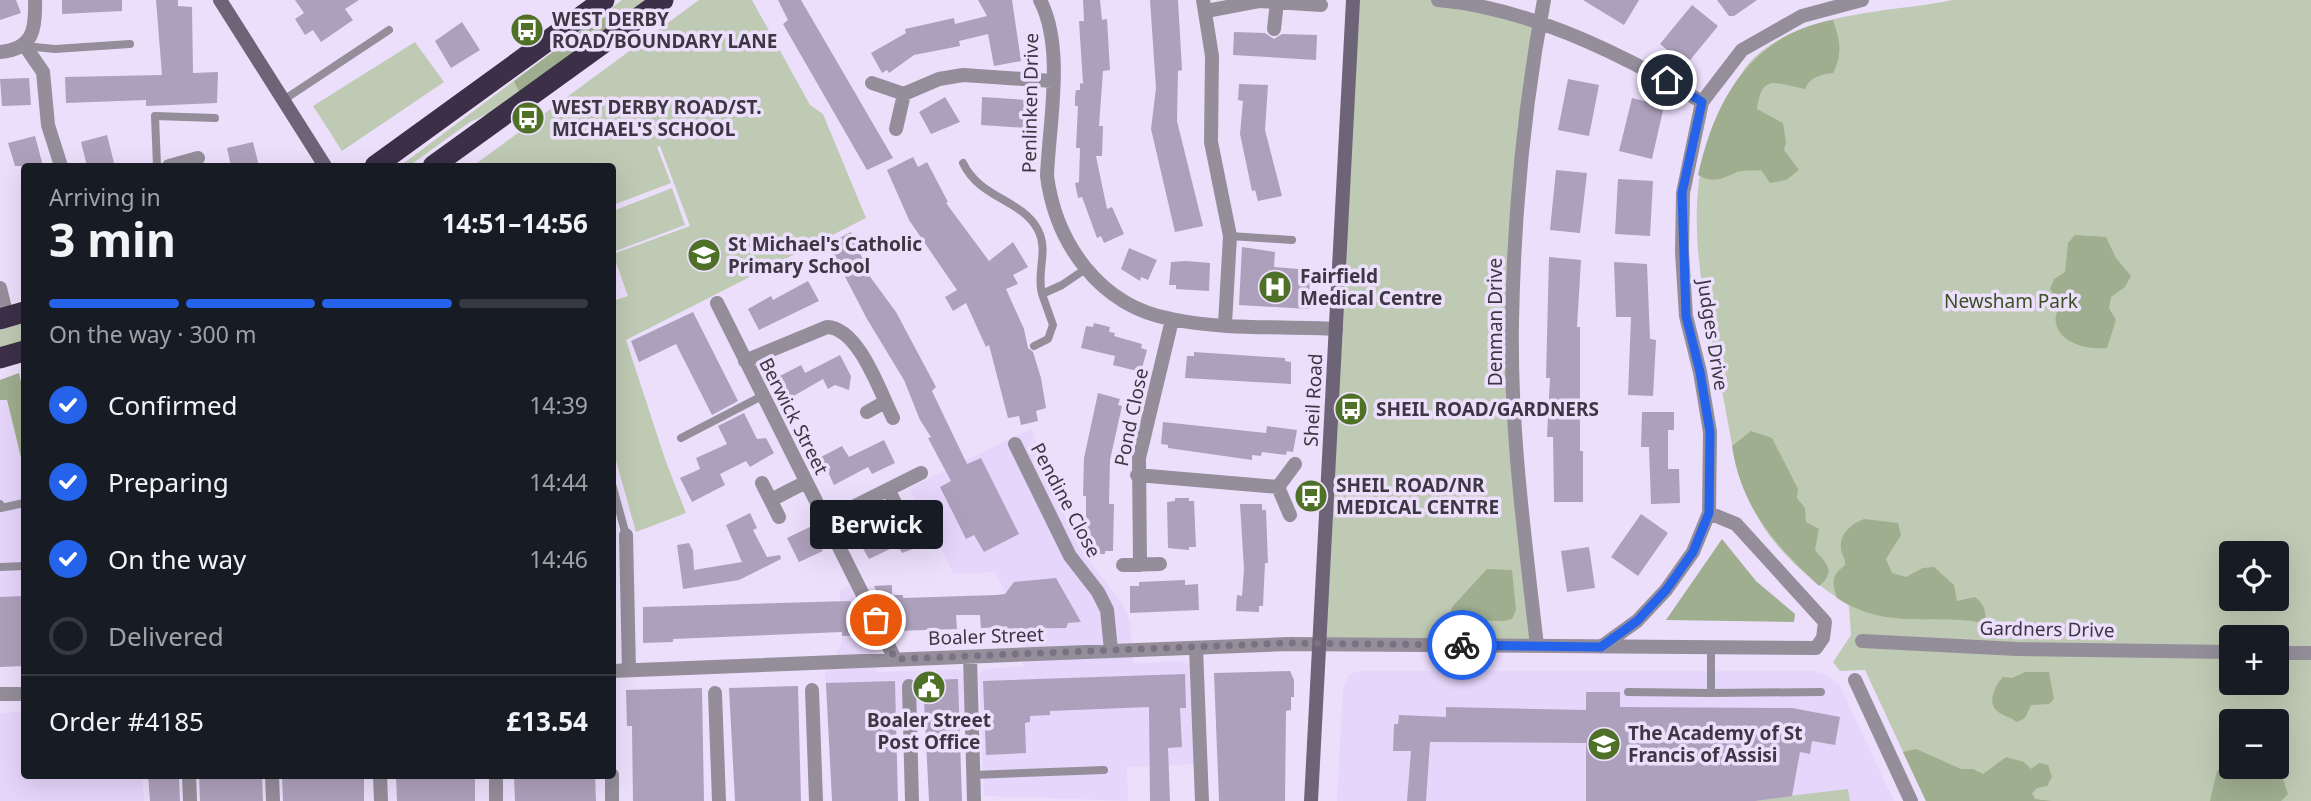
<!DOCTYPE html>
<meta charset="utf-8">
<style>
:root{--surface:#171b24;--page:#242831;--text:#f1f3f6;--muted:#9ea1a6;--line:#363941;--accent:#2563eb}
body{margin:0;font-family:"Noto Sans",sans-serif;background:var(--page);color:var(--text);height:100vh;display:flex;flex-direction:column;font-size:26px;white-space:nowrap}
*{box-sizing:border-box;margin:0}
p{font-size:23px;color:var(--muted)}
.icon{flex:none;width:38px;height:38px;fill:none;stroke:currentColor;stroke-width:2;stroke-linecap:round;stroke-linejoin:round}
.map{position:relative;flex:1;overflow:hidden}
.sheet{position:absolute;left:21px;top:163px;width:595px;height:616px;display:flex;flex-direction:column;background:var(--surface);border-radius:7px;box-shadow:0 7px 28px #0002}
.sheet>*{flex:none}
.buttons{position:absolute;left:2219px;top:541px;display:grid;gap:14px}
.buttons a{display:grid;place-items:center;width:70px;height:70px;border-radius:7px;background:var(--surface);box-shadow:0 7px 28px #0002;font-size:35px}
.pin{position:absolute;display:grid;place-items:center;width:60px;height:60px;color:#fff;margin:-30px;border:4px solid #fff;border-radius:50%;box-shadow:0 2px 7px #0007}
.courier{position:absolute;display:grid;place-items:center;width:70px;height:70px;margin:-35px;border:5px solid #2563eb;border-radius:50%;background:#fff;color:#222;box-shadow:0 2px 9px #0007}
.bubble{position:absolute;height:49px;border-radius:7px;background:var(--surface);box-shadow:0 7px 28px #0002;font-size:23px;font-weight:700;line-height:49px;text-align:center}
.headline em{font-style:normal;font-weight:700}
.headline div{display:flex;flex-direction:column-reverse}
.headline{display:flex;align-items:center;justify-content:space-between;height:119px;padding:0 28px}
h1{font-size:46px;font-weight:700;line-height:52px}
.bar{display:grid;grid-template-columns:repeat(4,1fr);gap:10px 7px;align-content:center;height:84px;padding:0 28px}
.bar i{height:9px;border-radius:5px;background:var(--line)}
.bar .on{background:var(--accent)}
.bar p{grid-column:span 4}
.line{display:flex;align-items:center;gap:18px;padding:0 28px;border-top:2px solid var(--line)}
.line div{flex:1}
ol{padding:0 28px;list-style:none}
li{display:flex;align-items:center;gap:21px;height:77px}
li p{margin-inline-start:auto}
li .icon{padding:7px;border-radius:50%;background:var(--accent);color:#fff;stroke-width:4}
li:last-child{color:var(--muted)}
li i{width:38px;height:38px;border:4px solid var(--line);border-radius:50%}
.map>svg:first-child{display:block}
.built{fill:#e6d6fb}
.green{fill:#bfcab4;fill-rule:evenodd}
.forest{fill:#9eae8f}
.building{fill:#ada0bc}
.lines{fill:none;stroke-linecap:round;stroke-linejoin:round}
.lane{stroke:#948e9b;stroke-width:8}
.street{stroke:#948e9b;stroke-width:14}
.secondary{stroke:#6d6577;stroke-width:14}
.highway{stroke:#3b3047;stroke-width:21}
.done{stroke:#7a7284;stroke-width:7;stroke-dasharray:0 12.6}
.route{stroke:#2563eb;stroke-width:9}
.labels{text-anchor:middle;stroke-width:7;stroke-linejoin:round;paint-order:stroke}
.poi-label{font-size:19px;font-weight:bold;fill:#3d3743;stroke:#ecdffc;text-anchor:start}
.street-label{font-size:19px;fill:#3d3743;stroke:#ecdffc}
.park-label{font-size:19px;fill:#3a5021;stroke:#ecdffc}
</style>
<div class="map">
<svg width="2311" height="801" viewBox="0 0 2311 801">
<rect width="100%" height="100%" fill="#ecdffc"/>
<path class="built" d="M6,399L24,470V666L0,667V400Z
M1032,428L1047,482L1090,562L1124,606L1130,623L1133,663L1183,661L1191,665L1194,764L1127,767L1128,801L984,796L979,674L984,669L1023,666V629L995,572L954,574L909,488Z
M850,586L876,636V672L960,670L964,676L966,729L828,732L825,674L842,644L840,590Z
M1360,671H1812L1825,674L1840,686L1894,801H1337L1343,687L1349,674Z
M24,712V775H142L144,801H0V713Z"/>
<path class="green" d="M622,0H647L492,112L470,122L409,166H400Z
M699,0H752L810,105L823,114L866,218L626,340L666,462L686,513L636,532L613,450V301L628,296L613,254L690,226L660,146L657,147L671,183L613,205L612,166H473Z
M1353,0H1438L1539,25L1512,325L1537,646L1319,644Z
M1953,0H2311V801H1926L1865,670L1840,671L1833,662L1851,635L1849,606C1813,582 1780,556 1758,518C1734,478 1731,432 1721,387C1702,289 1674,185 1729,93C1737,81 1746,64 1757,55C1809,10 1889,13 1953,0ZM2231,553H2277V598H2231ZM2231,637H2277V682H2231ZM2231,721H2277V766H2231Z
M415,42L444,82L342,151L313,106Z
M672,188L685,225L613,252V211Z
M24,323V341L0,348V330Z
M1848,789L1850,801H1755V800Z"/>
<path class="forest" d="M610,9L620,20L586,45L578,33Z
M1833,20C1840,41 1843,53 1833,73C1820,75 1811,76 1805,89C1776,84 1762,72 1757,109L1783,123L1786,142L1784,150L1799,170L1786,180L1770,183L1761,170C1754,171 1744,170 1737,172C1724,178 1713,184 1698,175C1715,99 1751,35 1833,20Z
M569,40L574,54L520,94L514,81Z
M2075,235L2106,237L2116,258L2131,276L2125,287L2111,297L2109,308L2116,320L2107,348C2089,350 2060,344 2056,323C2054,317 2059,310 2059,302L2050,289L2054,279L2065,272L2068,243Z
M19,373L24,395V470L7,400H0V380Z
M1751,431L1772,438L1798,489L1797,498L1805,508L1806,522L1819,529L1815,550C1826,563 1837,571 1819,586C1775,545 1741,507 1732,446Z
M1864,519L1898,523L1901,535L1886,559L1892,573L1906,577L1923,568L1934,567L1954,585L1957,601L1975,597C1984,604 1987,612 1985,623C1930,613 1889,631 1837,598C1832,582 1831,576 1845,565C1846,557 1842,557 1841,549C1839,534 1851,524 1864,519Z
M1722,539L1756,581L1795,614L1794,622L1666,620Z
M1487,569L1512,570L1516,610L1512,619L1503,621L1446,620L1453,606Z
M2025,672H2049L2054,699L2049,704L2031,705L2025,718L2017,722C2011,717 2000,715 1996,710C1987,701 1996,684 2003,677L2012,678Z
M1916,749L1961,769H1973L1983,774L2006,757L2024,762L2031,769L2039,763L2048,765L2052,777L2047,786L2037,788L2032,793L2035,799L2052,801H1926L1903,752Z
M2231,759V766L2268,767L2281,773L2288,794L2281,801H2210L2217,771Z"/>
<path class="building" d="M0,0H16L21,13L0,20Z
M62,0H122V11L62,14Z
M156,0H178V6L192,7L193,73L218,72L217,103L146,106V100L66,103L65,77L162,75Z
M295,0H359L345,9L353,20L321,42L313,30L305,35L295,19L304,13Z
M778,0H801L893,158L867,170L783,24L788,20Z
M978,0H1012L1021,61L994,66L988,34L959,41L960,46L914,55L889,73L887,70L882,73L871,53L906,33L905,29L954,18L955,24L987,16Z
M1083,0H1100L1102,20L1107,19L1110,70L1103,71L1099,126H1103L1102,156H1096L1107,209L1112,207L1124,234L1104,243L1101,236L1097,238L1082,197L1078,198L1075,183L1079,182L1080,148H1076L1078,106H1075V97L1076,90H1080V83L1083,84L1079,21H1084Z
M1150,0H1178L1182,70L1178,71L1177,121L1203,226L1175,232L1151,129L1156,88Z
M1583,0H1639L1624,25Z
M1717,0H1757L1734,16H1729Z
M1692,5L1718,26L1686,65L1660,44Z
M462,22L480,50L451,68L435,41Z
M1234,32L1265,33L1274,39L1282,34L1317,35L1316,60L1233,55Z
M29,78L31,105L2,106L0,79Z
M1568,79L1599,85L1589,136L1558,130Z
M1239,84L1268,85L1265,130L1282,196L1258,201L1255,190L1252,191L1240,134L1243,101L1238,100Z
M945,97L960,122L931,134L919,112Z
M982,97L1028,100L1026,128L981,125Z
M1632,98L1664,106L1652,159L1619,151Z
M107,135L114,163L87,166L81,142Z
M35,136L43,166H15L8,143Z
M253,142L259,166H231L227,148Z
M913,157L918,167L927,162L948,202L946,203L989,261L1013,242L1028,267L1013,275L1018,284L1006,289L1024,329L1028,348L1033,352L1041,378L1046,408L1036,411L1038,421L1021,425L1019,416L1008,418L989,345L986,347L966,303L953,311L945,297L957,290L909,220L887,170Z
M1556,170L1587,173L1580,233L1550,230Z
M1618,179L1653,181L1650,236L1615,234Z
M851,232L871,278L896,312L936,387L932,391L967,464L981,458L1019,534L984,552L974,535L966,539L940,487L951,481L928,438L931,437L920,420L904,380L867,319L828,244Z
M1242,247L1275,252L1274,267L1310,270L1309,309L1239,305Z
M1129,248L1157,260L1148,280L1141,277L1140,281L1121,269Z
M1549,257L1581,260L1577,327H1580V451H1583V502H1554L1553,437H1547L1550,378H1546Z
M1186,261L1210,263L1209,291L1176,289V285H1169L1171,262Z
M1614,262L1647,264L1650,339L1656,340L1653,396L1628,395L1631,317H1616Z
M808,281L819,301L759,330L748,309L771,296L773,300Z
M693,312L738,401L712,415L676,344L639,362L631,341Z
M1094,323L1110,327L1109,332L1115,333L1114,336L1142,344L1141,348L1147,350L1141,372L1113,365L1115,356L1081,348L1086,326L1093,327Z
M1194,352L1285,358V361L1291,362V384L1185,378L1187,356H1194Z
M840,355L851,376L849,390L835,385L828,389L823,379L783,402L772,382L778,377L801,365L805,373Z
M1098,393L1120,399L1118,405L1122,406L1110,460L1109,504H1114L1113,551H1105V554H1091V550H1086V496H1083L1084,458Z
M1642,412H1674V430H1668V469H1679L1680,503L1651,504L1649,447H1641Z
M744,413L757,439L766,438L774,453L750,467L746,461L720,474L725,485L692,502L680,478L700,469L696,458L727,444L718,426Z
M1163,422L1266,433L1267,426L1297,430L1293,452L1287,451L1286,455L1262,452L1261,456L1252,455V460L1168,448V445L1161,444Z
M884,440L895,463L872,474L868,467L834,485L821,457L842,446L849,457Z
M1175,498H1189V501H1194L1196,547H1189V550L1168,548L1167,502L1175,501Z
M1240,504H1262V510H1266L1268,563H1265L1263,606H1259V612L1236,611L1237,595L1242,596L1244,569Z
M750,513L757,528L753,530L767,557L780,555L781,559L739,580L683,589L677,545L689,543L693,551L694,570L742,562L726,525Z
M1641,514L1668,533L1638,576L1611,557Z
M878,522L892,548L869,559L854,533Z
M919,522L929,543L902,553L892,535Z
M810,527L823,551L799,562L787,538Z
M1589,547L1595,588L1567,592L1561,551Z
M1056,578L1081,622L1068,623L1066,628L1007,629V627L981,628L980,615H956L957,629L895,631L874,586L892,585V595H903V598L996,595L1005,594L1014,582Z
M1185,580V585L1198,584L1199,610L1130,613V586H1139V582Z
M24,596V666L0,667V597Z
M850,601L866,635L842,636V632L673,639V642L643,643V607Z
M1290,671L1294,680V697H1291V710L1286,711L1285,801H1219L1214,673Z
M1185,674L1186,708H1180L1182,747L1168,748L1170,801H1150L1149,707L1050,711V715L1030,716V722L1025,723L1026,753L986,755L983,681Z
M958,679L962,801H929L923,680Z
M895,681L898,801H832L826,683Z
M798,686L801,801H735L729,688Z
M702,688L704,801H633L632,726H627L626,690Z
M1586,692H1620V707L1792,708L1840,717L1835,745L1812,741L1810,754L1800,752L1792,796L1755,801H1586V743L1430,742L1426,801H1407L1411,751H1393L1394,724H1398L1399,715L1446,717V707L1586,710Z
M148,775H179L180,801H150Z
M199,775H262L263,801H200Z
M282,775H303V778L364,775V801H283Z
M396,775H475V801H397Z
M514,775H595L596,801H515Z"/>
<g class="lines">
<path class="lane" d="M25,46L55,49L130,44
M285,99L389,30
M963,163C980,199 1022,199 1038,230C1049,251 1036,272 1042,294L1062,285L1084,270
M157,166L155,116L215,118
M1230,236L1292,240
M1034,346L1048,339L1053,325L1042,294
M681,438L762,396
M612,484L626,535
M0,504L1,508L24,503
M0,567L24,566
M1711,649V693L1821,692
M1628,692L1711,693
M973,775L1104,770"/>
<path class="street" d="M1040,0C1065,48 1049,123 1047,176C1056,244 1100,306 1171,319C1224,330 1282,326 1336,329
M1203,0L1212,56L1211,142L1230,236L1225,324
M1438,0C1530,8 1625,55 1702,102
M1206,11L1259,1L1321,5
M1274,29L1277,2
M25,46L43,72L48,125L61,166
M0,52C33,49 36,30 35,0
M872,83L904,94L939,79L963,75L1052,81
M896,129L904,94
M169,166L198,158
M0,288L7,317
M717,303L895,659
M745,361L827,327C859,328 880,392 893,418
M867,412L885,402
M1015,444L1070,556L1098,592L1107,610L1111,650
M1137,475L1278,487
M762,483L779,517
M889,491L903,519
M771,500L806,482
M1290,515L1278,487L1295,464
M827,520L921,473
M626,535L629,670
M1123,565L1160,564
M1140,565L1139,458L1172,320
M1862,641L2017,649L2231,652
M1537,646C1525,539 1510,431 1512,322C1514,214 1524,106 1544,0
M1601,647L1637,621L1666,590L1693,552L1709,513L1710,432L1700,372L1686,316L1682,252L1683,193L1702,102L1742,50L1802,16L1862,0
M1196,648L1202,801
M2277,653H2311
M970,657L974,801
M612,671L1288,644L1816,648L1823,638L1825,622L1736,524L1709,513
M1855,680L1911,801
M909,686L912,801
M812,690L816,801
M715,693L719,801
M0,694H24
M189,775L190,801
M272,775L273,801
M380,775L381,801
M496,775V801
M612,775V801"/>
<path class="secondary" d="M220,0L325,166
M1311,801L1353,0"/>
<path class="highway" d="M375,166L604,0
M433,166L663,0
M0,319L24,312
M0,358L24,351"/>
</g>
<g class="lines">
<path class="done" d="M876,620L895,659L1288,643L1462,645"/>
<path class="route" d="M1462,645L1601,647L1637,621L1666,590L1693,552L1709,513L1710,432L1700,372L1686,316L1682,193L1702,102L1667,80"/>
</g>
<defs>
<symbol id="bus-disc" viewBox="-11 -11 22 22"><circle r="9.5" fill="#4f7027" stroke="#ecdffc"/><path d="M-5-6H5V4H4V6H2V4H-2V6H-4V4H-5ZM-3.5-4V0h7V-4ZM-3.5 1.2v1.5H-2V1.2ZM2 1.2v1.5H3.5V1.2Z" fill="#fff"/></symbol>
<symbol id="school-disc" viewBox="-11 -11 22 22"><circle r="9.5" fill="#4f7027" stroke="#ecdffc"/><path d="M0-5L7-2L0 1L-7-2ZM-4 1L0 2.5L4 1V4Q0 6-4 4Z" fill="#fff"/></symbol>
<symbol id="hospital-disc" viewBox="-11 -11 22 22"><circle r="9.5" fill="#4f7027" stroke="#ecdffc"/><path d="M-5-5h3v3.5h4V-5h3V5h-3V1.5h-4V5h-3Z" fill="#fff"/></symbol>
<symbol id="civic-disc" viewBox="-11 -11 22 22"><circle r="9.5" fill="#4f7027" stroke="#ecdffc"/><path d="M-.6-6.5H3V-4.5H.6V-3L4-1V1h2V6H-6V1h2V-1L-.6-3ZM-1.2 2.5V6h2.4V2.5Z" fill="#fff"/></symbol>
</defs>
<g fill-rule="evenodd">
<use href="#bus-disc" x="508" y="11" width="38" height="38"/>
<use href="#bus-disc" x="509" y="99" width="38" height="38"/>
<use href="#school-disc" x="685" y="236" width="38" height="38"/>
<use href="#hospital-disc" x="1256" y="268" width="38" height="38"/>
<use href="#bus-disc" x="1332" y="390" width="38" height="38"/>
<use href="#bus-disc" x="1292" y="477" width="38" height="38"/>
<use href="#civic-disc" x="910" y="668" width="38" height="38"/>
<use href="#school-disc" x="1585" y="725" width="38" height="38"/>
</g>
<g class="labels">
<g class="poi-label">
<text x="552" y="26">WEST DERBY<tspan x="552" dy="22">ROAD/BOUNDARY LANE</tspan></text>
<text x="552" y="114">WEST DERBY ROAD/ST.<tspan x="552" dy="22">MICHAEL'S SCHOOL</tspan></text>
<text x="728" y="251">St Michael's Catholic<tspan x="728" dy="22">Primary School</tspan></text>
<text x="1300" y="283">Fairfield<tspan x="1300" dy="22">Medical Centre</tspan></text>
<text x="1376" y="416">SHEIL ROAD/GARDNERS</text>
<text x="1336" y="492">SHEIL ROAD/NR<tspan x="1336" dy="22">MEDICAL CENTRE</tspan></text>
<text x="929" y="727" text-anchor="middle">Boaler Street<tspan x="929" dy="22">Post Office</tspan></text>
<text x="1628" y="740">The Academy of St<tspan x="1628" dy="22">Francis of Assisi</tspan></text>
</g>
<g class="street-label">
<text transform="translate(1030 103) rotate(-89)" y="7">Penlinken Drive</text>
<text transform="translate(1495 322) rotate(-90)" y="7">Denman Drive</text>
<text transform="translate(1713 335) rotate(81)" y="7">Judges Drive</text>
<text transform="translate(1313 400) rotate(-87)" y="7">Sheil Road</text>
<text transform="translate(794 416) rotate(63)" y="7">Berwick Street</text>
<text transform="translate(1131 417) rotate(-78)" y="7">Pond Close</text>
<text transform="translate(1066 500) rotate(62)" y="7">Pendine Close</text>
<text transform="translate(2047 629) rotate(1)" y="7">Gardners Drive</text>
<text transform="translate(986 636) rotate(-2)" y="7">Boaler Street</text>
</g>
<g class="park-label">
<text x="2011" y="308">Newsham Park</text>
</g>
</g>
</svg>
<div class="buttons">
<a><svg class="icon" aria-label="locate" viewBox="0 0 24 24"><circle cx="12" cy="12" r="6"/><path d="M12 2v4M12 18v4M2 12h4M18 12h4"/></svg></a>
<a>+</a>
<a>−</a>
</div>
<div class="pin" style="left:876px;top:620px;background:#ea580c"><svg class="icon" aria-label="bag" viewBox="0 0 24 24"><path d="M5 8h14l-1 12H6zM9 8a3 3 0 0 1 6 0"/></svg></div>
<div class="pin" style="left:1667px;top:80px;background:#1f2937"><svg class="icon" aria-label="home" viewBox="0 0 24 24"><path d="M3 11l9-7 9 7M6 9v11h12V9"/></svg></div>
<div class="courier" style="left:1462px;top:645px"><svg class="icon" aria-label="bike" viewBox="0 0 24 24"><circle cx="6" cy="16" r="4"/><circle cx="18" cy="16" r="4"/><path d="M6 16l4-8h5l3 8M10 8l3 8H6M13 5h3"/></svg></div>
<div class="bubble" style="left:810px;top:500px;width:133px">Berwick</div>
<section class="sheet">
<div class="headline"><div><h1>3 min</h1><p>Arriving in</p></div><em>14:51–14:56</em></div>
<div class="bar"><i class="on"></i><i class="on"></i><i class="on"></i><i></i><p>On the way · 300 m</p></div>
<ol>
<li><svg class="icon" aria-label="check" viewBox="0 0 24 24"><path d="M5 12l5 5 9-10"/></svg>Confirmed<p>14:39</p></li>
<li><svg class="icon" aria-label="check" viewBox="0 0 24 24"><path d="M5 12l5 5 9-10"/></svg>Preparing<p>14:44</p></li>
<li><svg class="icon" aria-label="check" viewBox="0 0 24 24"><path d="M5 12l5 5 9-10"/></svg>On the way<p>14:46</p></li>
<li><i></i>Delivered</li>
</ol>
<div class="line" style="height:91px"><div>Order #4185</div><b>£13.54</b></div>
</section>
</div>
